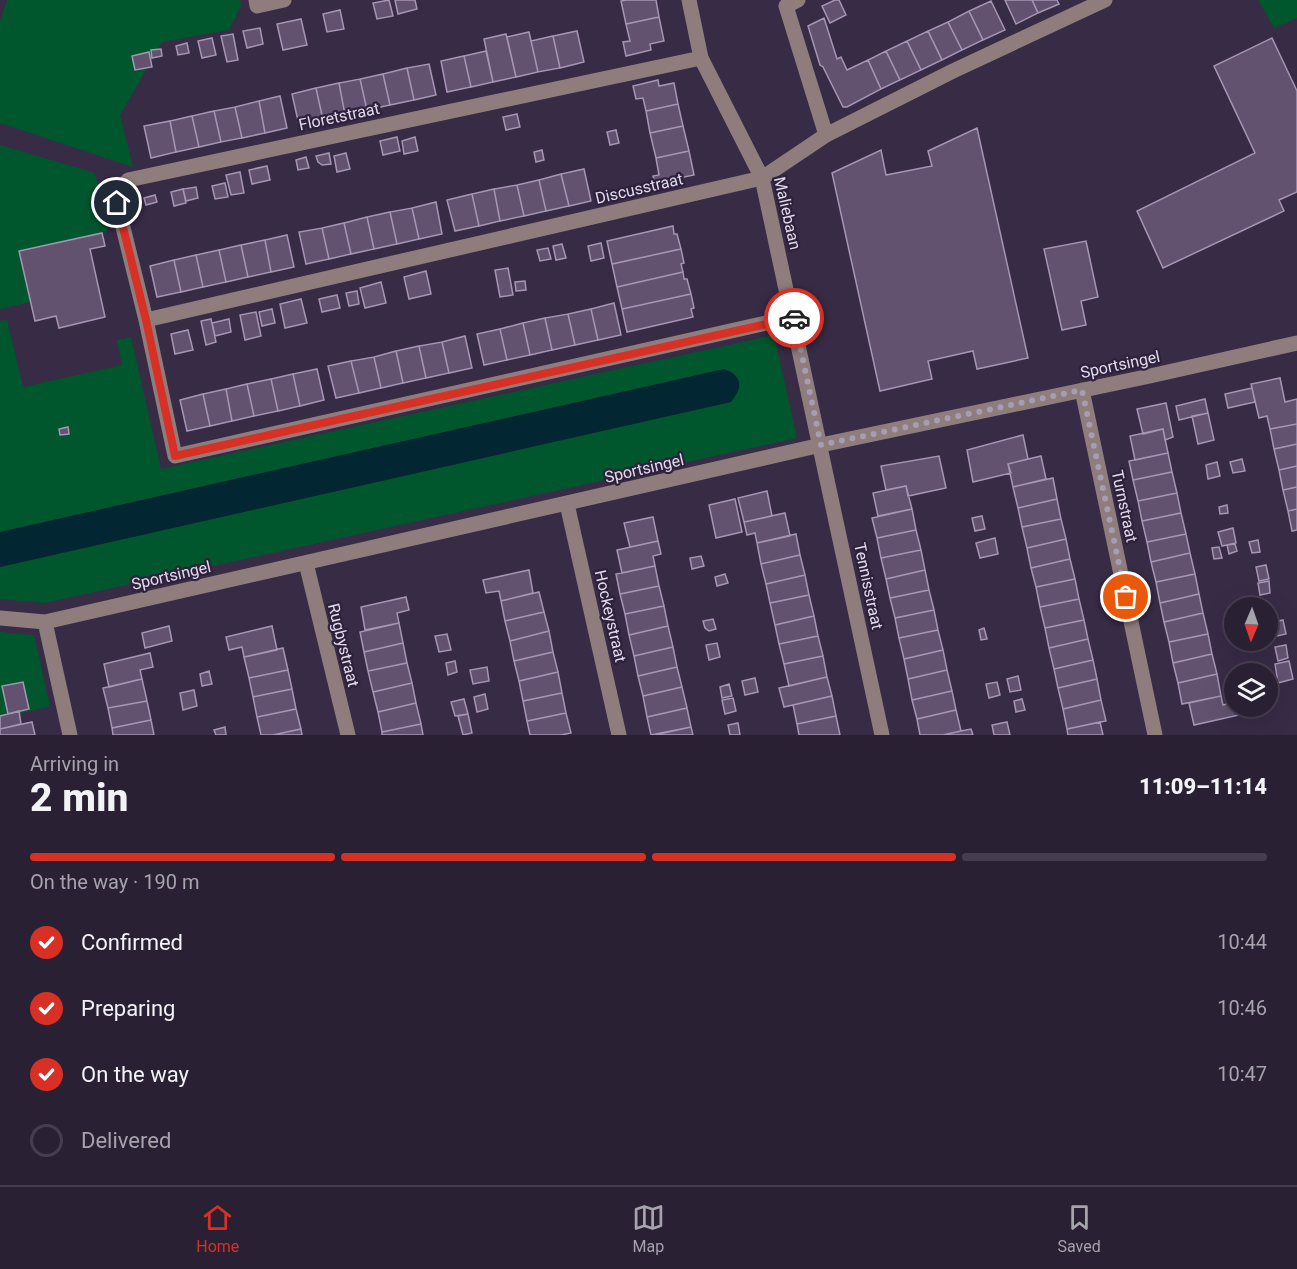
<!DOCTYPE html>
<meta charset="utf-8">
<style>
:root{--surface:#2a2034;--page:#362d40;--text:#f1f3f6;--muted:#a5a3ac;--line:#463e4f;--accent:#d93025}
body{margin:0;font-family:Roboto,sans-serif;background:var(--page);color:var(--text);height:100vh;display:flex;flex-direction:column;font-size:22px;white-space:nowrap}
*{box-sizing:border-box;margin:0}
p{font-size:20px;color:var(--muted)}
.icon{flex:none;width:33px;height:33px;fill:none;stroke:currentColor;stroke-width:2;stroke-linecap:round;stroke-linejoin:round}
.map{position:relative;height:735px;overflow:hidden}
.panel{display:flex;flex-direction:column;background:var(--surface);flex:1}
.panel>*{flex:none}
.needle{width:39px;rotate:182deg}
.controls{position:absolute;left:1224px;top:597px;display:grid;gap:12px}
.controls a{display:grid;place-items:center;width:54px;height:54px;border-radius:50%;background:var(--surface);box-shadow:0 6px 24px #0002,0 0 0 2px var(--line);font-size:30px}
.pin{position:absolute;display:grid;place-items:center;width:51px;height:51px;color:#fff;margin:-26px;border:3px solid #fff;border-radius:50%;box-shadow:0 2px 6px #0007}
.courier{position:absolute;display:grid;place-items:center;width:60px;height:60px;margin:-30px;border:4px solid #d93025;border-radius:50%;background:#fff;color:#222;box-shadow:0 2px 8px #0007}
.headline em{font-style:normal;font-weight:800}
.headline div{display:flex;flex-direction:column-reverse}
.headline{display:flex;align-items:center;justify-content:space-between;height:102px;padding:0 30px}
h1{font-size:39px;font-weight:800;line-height:45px}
.bar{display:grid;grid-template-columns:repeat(4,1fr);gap:9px 6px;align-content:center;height:72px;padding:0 30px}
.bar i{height:8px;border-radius:4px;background:var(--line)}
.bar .on{background:var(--accent)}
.bar p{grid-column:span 4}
ol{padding:0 30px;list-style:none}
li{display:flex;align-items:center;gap:18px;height:66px}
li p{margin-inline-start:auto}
li .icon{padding:6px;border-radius:50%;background:var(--accent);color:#fff;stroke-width:4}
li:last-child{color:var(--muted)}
li i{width:33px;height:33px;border:3px solid var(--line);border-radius:50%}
.tab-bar{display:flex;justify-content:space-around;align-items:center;height:84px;border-top:2px solid var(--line);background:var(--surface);font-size:16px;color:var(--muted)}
.tab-bar a{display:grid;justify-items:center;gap:3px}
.tab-bar .on{color:var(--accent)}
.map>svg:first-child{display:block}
.green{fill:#00572e}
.water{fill:#022732}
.building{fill:#625270;stroke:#a695b5;stroke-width:1.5}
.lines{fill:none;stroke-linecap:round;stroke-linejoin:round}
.minor{stroke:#8f7d7d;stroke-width:15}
.done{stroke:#a69db2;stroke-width:6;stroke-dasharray:0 10.8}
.route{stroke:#d93025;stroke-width:8}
.labels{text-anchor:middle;stroke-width:4.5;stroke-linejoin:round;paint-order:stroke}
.street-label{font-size:16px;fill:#e2daec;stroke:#2e213b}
</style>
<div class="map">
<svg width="1297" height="735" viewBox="0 0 1297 735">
<rect width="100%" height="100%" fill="#382b46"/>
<path class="green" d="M7,0H240L241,6L229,30L162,42L120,115L133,167L0,123V22Z
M1258,0H1297V18L1274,28Z
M0,145L95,173L108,232L19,251L30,302L0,309Z
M7,320L23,387L122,365L117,340L131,337L161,469L774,335L797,438L44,603L0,599V567L731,402L734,373L724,369L0,532V321Z
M0,632L34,635L50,706L0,719Z"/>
<path class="water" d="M724,369C743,376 743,388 731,402L0,567V532Z"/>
<path class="building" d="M389,0L393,16L377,19L373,3Z
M395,0H415L417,9L398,14Z
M626,0H656L659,17L626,24L621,1Z
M835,0H839L846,15L830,23L822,6Z
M1005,0H1032L1038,13L1016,24Z
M1032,0H1057L1059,4L1038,13Z
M991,1L1005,30L983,40L969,11Z
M340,10L344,29L327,32L323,14Z
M969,11L983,40L962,50L948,22Z
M659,17L664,41L650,44L651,50L626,56L623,42L630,41L626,24Z
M824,18L837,59L841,57L847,70L868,60L881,89L847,107H843L823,67L820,65L808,26Z
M301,19L307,45L283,50L277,24Z
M948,22L962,50L942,60L928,31Z
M260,28L263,44L247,48L243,31Z
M577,31L584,62L560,68L553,36Z
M928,31L942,60L921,70L907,41Z
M529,32L538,72L516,77L507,37Z
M233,34L238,60L227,62L221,36Z
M506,34L516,77L493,82L484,39Z
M553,36L560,68L538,72L531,41Z
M212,38L216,55L202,58L198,41Z
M1272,38L1297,91V192L1279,200L1284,211L1163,268L1137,211L1255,153L1214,66Z
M907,41L921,70L900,80L886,51Z
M187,43L189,53L178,55L176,46Z
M161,49L162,56L152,58L151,50Z
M486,51L493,82L471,87L464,56Z
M886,51L900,80L881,89L868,60Z
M149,52L152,67L135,70L132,56Z
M464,56L471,87L447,92L441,61Z
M429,64L436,95L414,100L407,68Z
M407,68L414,100L390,105L383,74Z
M383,74L390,105L367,110L360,79Z
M360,79L367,110L345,115L339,83Z
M658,80L659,86L674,83L678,104L646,111L643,98L636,99L633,86Z
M339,83L345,115L323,120L316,88Z
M316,88L323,120L299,125L292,94Z
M280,96L287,128L265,133L259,101Z
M259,101L265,133L242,138L235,107Z
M678,104L683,126L650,133L646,111Z
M235,107L242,138L221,142L214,111Z
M214,111L221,142L199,147L192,116Z
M517,114L520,127L506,130L503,117Z
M192,116L199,147L176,152L170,121Z
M170,121L176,152L151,158L144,126Z
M683,126L689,151L656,158L650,133Z
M977,128L1028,358L977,369L973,351L928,361L932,379L880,391L832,173L881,150L886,175L932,166L928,151Z
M616,130L619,143L610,145L607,132Z
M397,137L400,151L383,155L380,141Z
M415,137L418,151L404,154L402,141Z
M542,150L544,160L536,162L534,152Z
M689,151L694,175L679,178L681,184L656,189L653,176L659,175L656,158Z
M329,153L331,164L322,165L318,162L316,156Z
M346,153L350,169L337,172L334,156Z
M306,157L309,168L298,170L296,160Z
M267,166L270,180L252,184L249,170Z
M584,169L591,201L569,206L561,174Z
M240,172L244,193L231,195L226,175Z
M561,174L569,206L546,211L539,180Z
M539,180L546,211L524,216L517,185Z
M225,183L228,197L215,199L212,186Z
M517,185L524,216L500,221L494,189Z
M196,187L198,198L186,201L183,189Z
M183,189L186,203L174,206L171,192Z
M494,189L500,221L479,226L472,194Z
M472,194L479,226L455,231L447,200Z
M155,195L157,202L146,205L144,198Z
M436,202L442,234L419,239L412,208Z
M412,208L419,239L397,244L390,212Z
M390,212L397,244L374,249L367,217Z
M367,217L374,249L351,254L344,223Z
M344,223L351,254L329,259L322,228Z
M673,226L674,234H677L681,249L612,264L607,241Z
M322,228L329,259L306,264L299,232Z
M102,233L105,246L90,249L105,317L59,328L56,316L35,321L19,251Z
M287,235L294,267L271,272L265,240Z
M265,240L271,272L248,277L241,245Z
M1086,241L1098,297L1081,301L1086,325L1062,330L1044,249Z
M601,243L604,258L591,261L588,246Z
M562,244L566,258L556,260L553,246Z
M241,245L248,277L226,282L219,250Z
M548,248L551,259L540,261L537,250Z
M681,249L684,263L681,264L683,272L617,287L612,264Z
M219,250L226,282L203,287L196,255Z
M196,255L203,287L181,292L174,260Z
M174,260L181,292L157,297L150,266Z
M508,268L513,295L500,297L495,270Z
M426,271L431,294L409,299L404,277Z
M683,272L684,279H687L691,294L622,309L617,287Z
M525,281L526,290L516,291L515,282Z
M381,282L386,303L365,308L360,288Z
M357,291L359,304L349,306L346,293Z
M691,294L694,308L691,309L693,317L627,332L622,309Z
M337,295L340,308L322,312L319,299Z
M301,299L307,323L285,328L280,304Z
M614,303L621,335L598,340L591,309Z
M272,309L275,323L262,326L259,312Z
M591,309L598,340L575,345L568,314Z
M256,312L261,336L245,340L240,315Z
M568,314L575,345L552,350L545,318Z
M545,318L552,350L530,355L523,323Z
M211,319L216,342L206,345L201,321Z
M229,319L231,332L215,336L212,323Z
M523,323L530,355L507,360L500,329Z
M500,329L507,360L484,365L477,334Z
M188,330L193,350L175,354L171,334Z
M465,336L472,368L449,373L442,342Z
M442,342L449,373L426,378L419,346Z
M419,346L426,378L403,383L396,351Z
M396,351L403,383L381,388L374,357Z
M374,357L381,388L359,393L351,361Z
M351,361L359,393L336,398L328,366Z
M317,369L324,400L300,406L293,374Z
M293,374L300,406L278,411L271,379Z
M1280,378L1285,402L1297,399V424L1270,429L1267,416L1259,418L1251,384Z
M271,379L278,411L254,416L247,384Z
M247,384L254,416L232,421L226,389Z
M1252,388L1255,402L1228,408L1225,394Z
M226,389L232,421L210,426L203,394Z
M203,394L210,426L187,431L180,400Z
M1205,399L1208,413L1179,420L1176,406Z
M1166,403L1173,437L1165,440L1163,429L1143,434L1137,409Z
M1208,413L1214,440L1198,444L1192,416Z
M1297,424V444L1274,449L1270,429Z
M68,427L69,434L60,435L59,429Z
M1163,429L1168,453L1135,460L1130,436Z
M1023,435L1028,459L1008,464L1011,473L973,482L967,450Z
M1297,444V466L1279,470L1274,449Z
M1168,453L1172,472L1133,480L1129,461Z
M939,456L946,488L908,496L906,486L886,490L881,466Z
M1041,456L1046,479L1013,487L1008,464Z
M1242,459L1245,471L1233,473L1230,462Z
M1217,462L1220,476L1208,479L1206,465Z
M1297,466V487L1283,490L1279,470Z
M1172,472L1177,493L1138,501L1133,480Z
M1053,478L1057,499L1018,508L1013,487Z
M906,486L912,509L878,516L873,493Z
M1297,487V509L1288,511L1283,490Z
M767,491L772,516L744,522L738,498Z
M1177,493L1181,513L1142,521L1138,501Z
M735,499L742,532L716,538L709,505Z
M1057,499L1061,519L1022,527L1018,508Z
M1227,505L1228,513L1220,514L1219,507Z
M912,509L916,530L877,538L872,518Z
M1297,509V530L1292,531L1288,511Z
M785,513L790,536L757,543L755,533L747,535L744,522Z
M1181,513L1186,534L1147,542L1142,521Z
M982,516L985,529L975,531L972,518Z
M653,517L658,541L630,547L624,523Z
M1061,519L1066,539L1027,548L1022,527Z
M1233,528L1236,543L1222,546L1218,532Z
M916,530L921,550L881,558L877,538Z
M796,534L800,555L761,564L757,543Z
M1186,534L1190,553L1151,562L1147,542Z
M995,538L998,554L980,558L976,543Z
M1066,539L1070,559L1031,568L1027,548Z
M1258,540L1260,552L1252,553L1249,542Z
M658,541L661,554L653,556L655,566L622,573L617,550Z
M1235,544L1237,551L1229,554L1227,545Z
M1219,547L1222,558L1214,559L1212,548Z
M921,550L925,570L886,579L881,558Z
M1190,553L1195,574L1156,582L1151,562Z
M800,555L805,575L766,584L761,564Z
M701,556L704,566L692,569L690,558Z
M1070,559L1075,579L1036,587L1031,568Z
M1266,565L1269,579L1259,581L1256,567Z
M655,566L659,586L620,594L616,574Z
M529,570L533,593L501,601L499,591L486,593L483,580Z
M925,570L929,590L890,598L886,579Z
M725,574L728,583L717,586L715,577Z
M1195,574L1199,594L1160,603L1156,582Z
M805,575L809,595L770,603L766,584Z
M1075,579L1079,599L1040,607L1036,587Z
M1269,581L1270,593L1260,595L1258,583Z
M659,586L664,606L625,614L620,594Z
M929,590L934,610L895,618L890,598Z
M539,592L544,612L505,621L501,601Z
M1199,594L1203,613L1164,622L1160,603Z
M809,595L814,616L775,625L770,603Z
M406,597L409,610L397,613L399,623L365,630L361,607Z
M1079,599L1084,620L1045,628L1040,607Z
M664,606L668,626L629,635L625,614Z
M934,610L938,630L899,638L895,618Z
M544,612L549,631L510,641L505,621Z
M1203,613L1208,634L1169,642L1164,622Z
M814,616L818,636L779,644L775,625Z
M713,619L716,629L709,631L705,628L703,621Z
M1084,620L1088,639L1049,648L1045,628Z
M1283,620L1286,634L1272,637L1269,623Z
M399,623L403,643L364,652L360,632Z
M169,626L172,641L145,648L142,633Z
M272,626L277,650L244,657L242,647L229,650L226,637Z
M668,626L673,647L634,656L629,635Z
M984,628L987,639L981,640L979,630Z
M938,630L943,650L904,659L899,638Z
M549,631L553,652L514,661L510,641Z
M447,634L451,650L439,652L435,636Z
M1208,634L1212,654L1173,663L1169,642Z
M818,636L823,656L784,664L779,644Z
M1088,639L1093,660L1054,669L1049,648Z
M403,643L407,663L368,671L364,652Z
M717,643L720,657L709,660L706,645Z
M1286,645L1288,658L1278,661L1275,647Z
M673,647L677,667L638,676L634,656Z
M283,648L288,670L249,678L244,657Z
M943,650L947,670L908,679L904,659Z
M553,652L558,672L519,681L514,661Z
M150,653L153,667L140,670L142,679L109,687L104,664Z
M1212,654L1217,674L1178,683L1173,663Z
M823,656L827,677L789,686L784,664Z
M1093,660L1097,679L1058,688L1054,669Z
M455,661L457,672L448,675L446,663Z
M1289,661L1293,679L1278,683L1275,664Z
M407,663L412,683L373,692L368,671Z
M487,667L489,681L473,684L470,670Z
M677,667L682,687L643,696L638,676Z
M288,670L292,689L253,697L249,678Z
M947,670L952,691L912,700L908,679Z
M209,671L212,684L202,686L200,674Z
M558,672L562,693L523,701L519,681Z
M1217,674L1221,696L1182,704L1178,683Z
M1018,676L1021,690L1010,692L1007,679Z
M827,677L832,696L784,707L779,688Z
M755,678L758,692L745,695L742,681Z
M142,679L147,701L108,708L103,688Z
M1097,679L1101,700L1063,709L1058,688Z
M23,682L29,709L8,714L2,686Z
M997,682L1000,695L989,698L986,684Z
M412,683L416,703L378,712L373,692Z
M729,684L732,696L722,698L720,687Z
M682,687L687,708L647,717L643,696Z
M292,689L296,709L257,717L253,697Z
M194,690L197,706L183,710L180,693Z
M952,691L956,710L917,719L912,700Z
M562,693L566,713L527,721L523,701Z
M485,694L488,709L477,712L474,697Z
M832,696L836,716L797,724L793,705Z
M1221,696L1223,705L1234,702L1239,715L1194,725L1189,703Z
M733,698L736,711L725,714L722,700Z
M464,699L468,714L455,716L451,702Z
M1022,699L1025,710L1016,712L1014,701Z
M1101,700L1106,721L1067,729L1063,709Z
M147,701L151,720L112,728L108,708Z
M416,703L421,724L382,732L378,712Z
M687,708L691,727L651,735L647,717Z
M296,709L301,729L273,735H261L257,717Z
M956,710L961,731L943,735H920L917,719Z
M19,711L21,724L0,729V716Z
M566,713L571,733L561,735H530L527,721Z
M468,714L472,733L463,735L458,716Z
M836,716L840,735H799L797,724Z
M151,720L154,735H113L112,728Z
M32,722L35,735H0V729Z
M1007,722L1010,735H994L992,725Z
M1100,722L1103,735H1068L1067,729Z
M738,723L740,735H730L728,725Z
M421,724L423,735H382V732Z
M225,727L226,735H216L214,730Z
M691,727L693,735H655Z
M301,729L302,735H273Z
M971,729L973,735H943L961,731Z"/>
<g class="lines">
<path class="minor" d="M256,0L257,6L284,0
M689,0L701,58L762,178L882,735
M798,0L786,6L826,135
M701,58L128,180L117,203L146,320L175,456L793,317
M146,320L762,178L826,135L953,71L1105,0
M1082,390L1155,735
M567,504L619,735
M306,563L348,735
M0,618L45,622L821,445L1150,376L1297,343
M45,622L70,735"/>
</g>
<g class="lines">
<path class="done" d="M794,318L821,445L1082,390L1126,597"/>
<path class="route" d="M117,203L146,320L175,456L794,318"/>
</g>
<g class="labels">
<g class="street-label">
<text transform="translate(339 116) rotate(-12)" y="6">Floretstraat</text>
<text transform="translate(639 188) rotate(-13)" y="6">Discusstraat</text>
<text transform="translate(788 213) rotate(77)" y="6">Maliebaan</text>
<text transform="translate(1120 364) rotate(-12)" y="6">Sportsingel</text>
<text transform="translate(644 468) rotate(-13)" y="6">Sportsingel</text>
<text transform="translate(1125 506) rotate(78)" y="6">Turnstraat</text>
<text transform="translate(171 575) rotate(-13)" y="6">Sportsingel</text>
<text transform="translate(869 586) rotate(78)" y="6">Tennisstraat</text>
<text transform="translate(611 616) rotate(77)" y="6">Hockeystraat</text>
<text transform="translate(344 645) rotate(76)" y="6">Rugbystraat</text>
</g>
</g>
</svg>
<div class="controls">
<a><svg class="needle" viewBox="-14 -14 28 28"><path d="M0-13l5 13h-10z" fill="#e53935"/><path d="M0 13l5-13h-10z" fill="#a5a3ac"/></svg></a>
<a><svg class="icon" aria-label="layers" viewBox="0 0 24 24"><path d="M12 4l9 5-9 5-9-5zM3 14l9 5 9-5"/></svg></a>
</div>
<div class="pin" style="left:1126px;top:597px;background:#ea580c"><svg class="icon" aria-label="bag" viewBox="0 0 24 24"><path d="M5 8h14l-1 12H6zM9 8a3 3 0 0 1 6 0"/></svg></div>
<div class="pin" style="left:117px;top:203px;background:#1f2937"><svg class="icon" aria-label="home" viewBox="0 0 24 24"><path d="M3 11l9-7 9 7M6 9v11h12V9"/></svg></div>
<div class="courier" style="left:794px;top:318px"><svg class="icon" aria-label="car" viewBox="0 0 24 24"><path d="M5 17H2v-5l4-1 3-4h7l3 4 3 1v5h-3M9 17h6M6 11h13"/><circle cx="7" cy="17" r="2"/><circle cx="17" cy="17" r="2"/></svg></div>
</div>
<section class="panel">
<div class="headline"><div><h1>2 min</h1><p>Arriving in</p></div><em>11:09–11:14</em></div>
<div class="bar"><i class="on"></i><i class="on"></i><i class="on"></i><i></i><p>On the way · 190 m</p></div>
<ol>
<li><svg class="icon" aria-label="check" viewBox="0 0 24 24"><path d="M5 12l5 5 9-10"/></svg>Confirmed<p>10:44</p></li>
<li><svg class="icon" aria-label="check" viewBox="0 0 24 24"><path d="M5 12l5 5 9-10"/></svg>Preparing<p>10:46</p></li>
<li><svg class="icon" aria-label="check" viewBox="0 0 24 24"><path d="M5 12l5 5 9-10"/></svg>On the way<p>10:47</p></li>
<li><i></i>Delivered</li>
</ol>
</section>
<nav class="tab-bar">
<a class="on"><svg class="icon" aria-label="home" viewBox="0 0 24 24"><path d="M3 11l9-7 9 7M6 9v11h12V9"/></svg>Home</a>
<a><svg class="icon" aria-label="map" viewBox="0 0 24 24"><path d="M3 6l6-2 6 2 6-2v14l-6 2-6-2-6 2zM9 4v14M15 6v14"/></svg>Map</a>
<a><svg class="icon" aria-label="saved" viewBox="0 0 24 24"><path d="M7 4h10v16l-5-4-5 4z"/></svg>Saved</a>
</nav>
